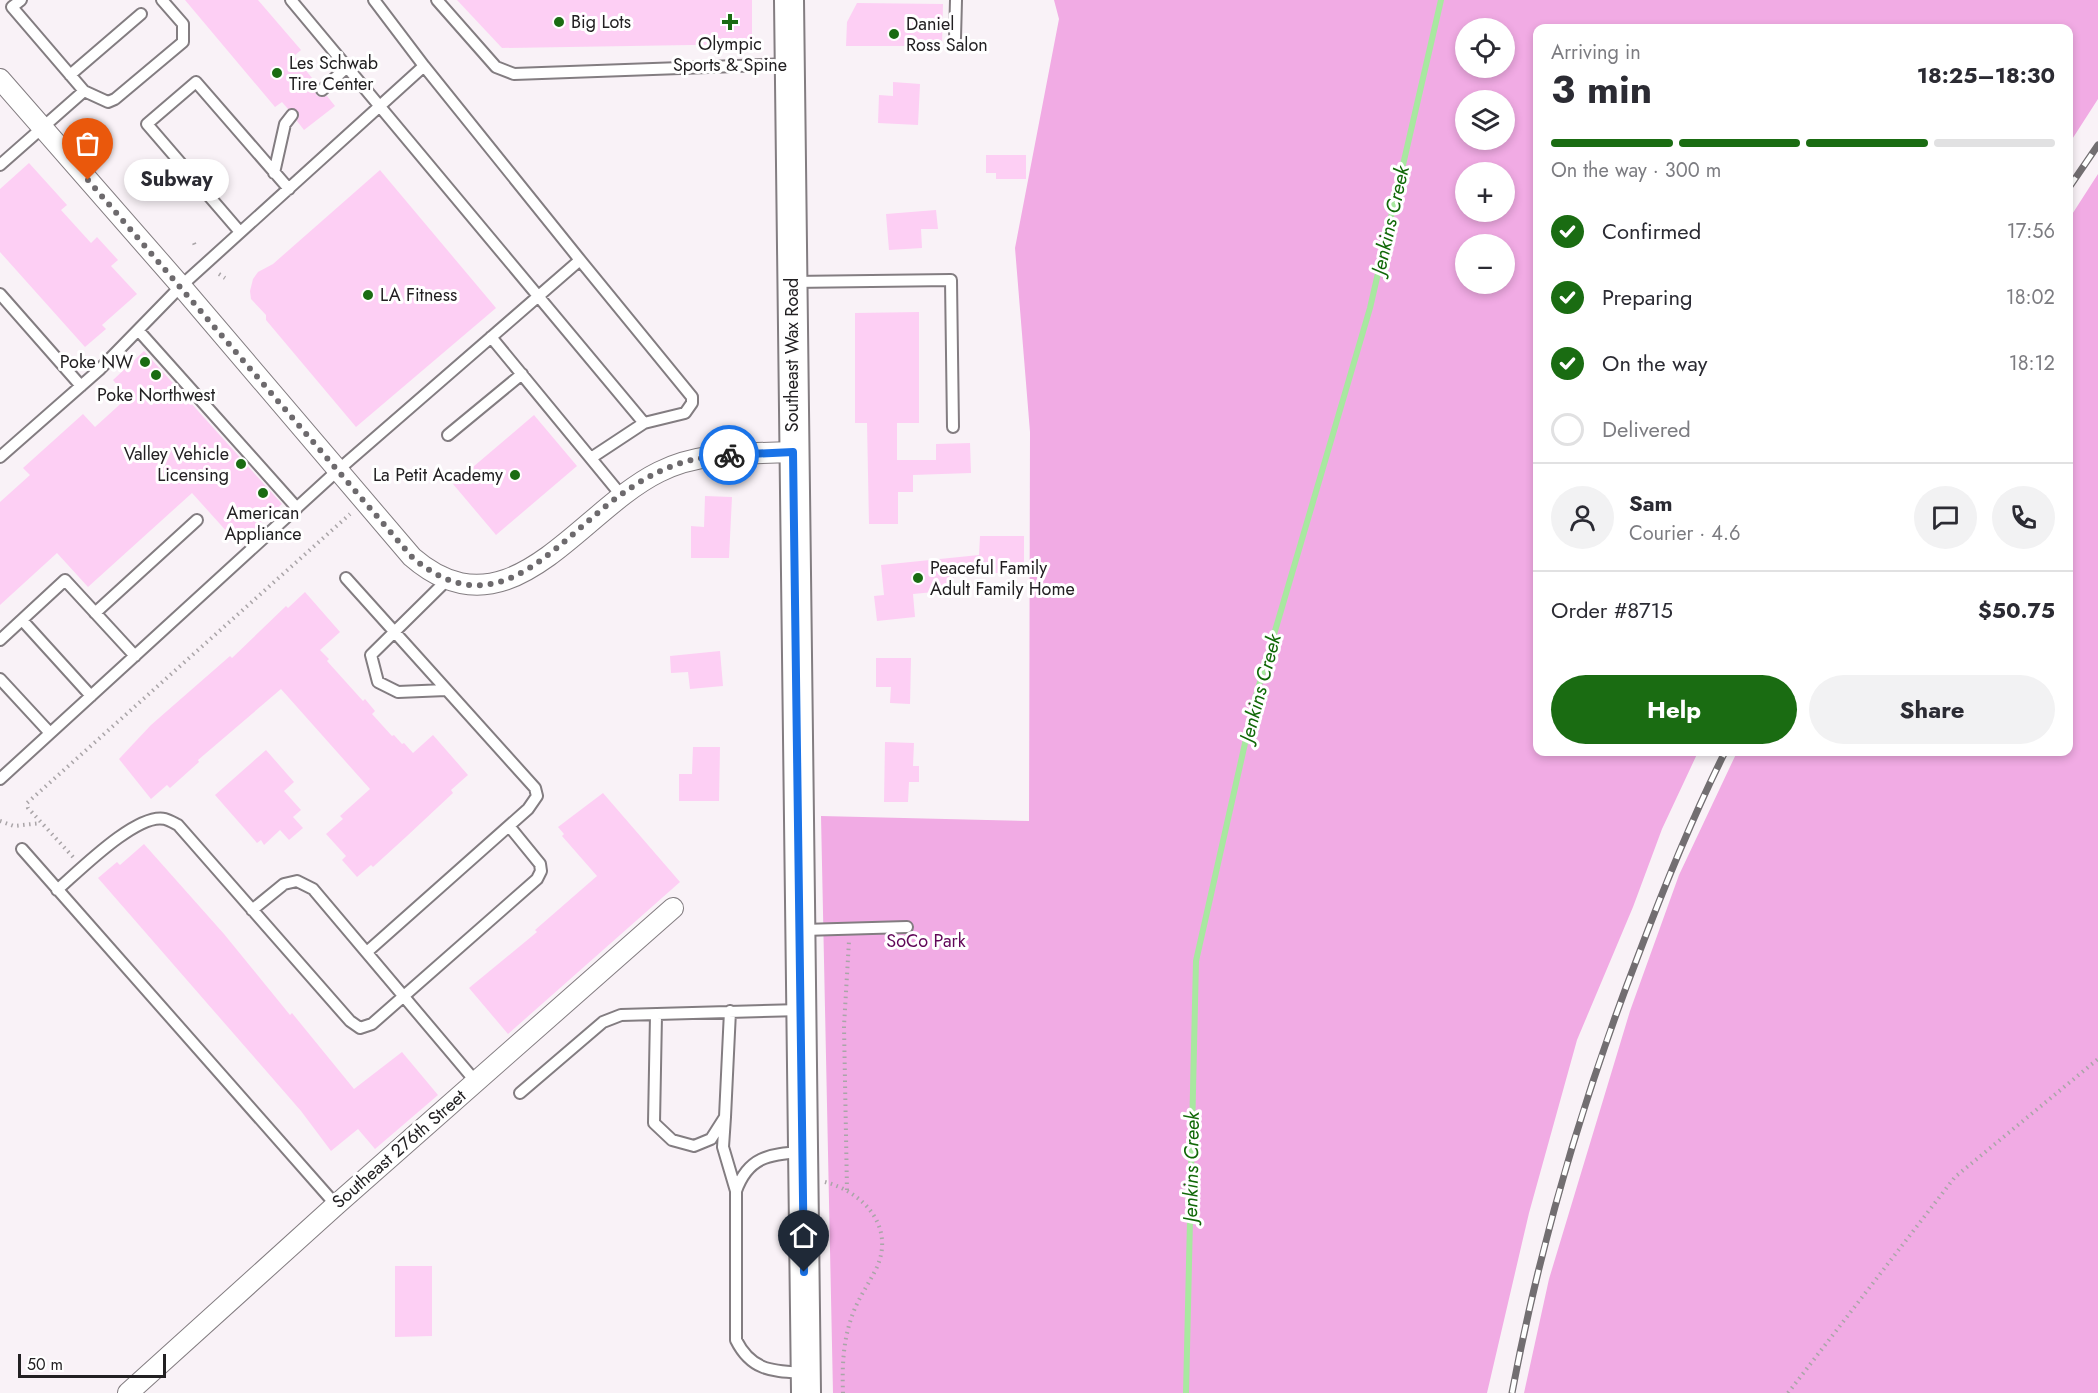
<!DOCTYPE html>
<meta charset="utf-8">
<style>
:root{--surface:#fff;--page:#f2f2f3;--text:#2b2b33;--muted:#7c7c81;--line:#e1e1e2;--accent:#1a6c12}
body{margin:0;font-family:Jost,sans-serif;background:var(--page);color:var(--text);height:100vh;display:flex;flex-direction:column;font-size:22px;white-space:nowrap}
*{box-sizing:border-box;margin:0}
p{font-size:20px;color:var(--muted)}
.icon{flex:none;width:33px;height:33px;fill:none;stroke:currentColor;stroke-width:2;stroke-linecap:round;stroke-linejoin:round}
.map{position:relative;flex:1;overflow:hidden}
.side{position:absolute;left:1533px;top:24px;width:540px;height:732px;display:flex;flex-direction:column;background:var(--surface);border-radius:12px;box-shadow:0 3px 9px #0003}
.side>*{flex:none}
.controls{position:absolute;left:1455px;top:18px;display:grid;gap:12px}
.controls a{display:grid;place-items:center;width:60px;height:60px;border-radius:50%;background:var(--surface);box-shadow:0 3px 9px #0003;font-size:30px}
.scale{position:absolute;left:18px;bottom:15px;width:148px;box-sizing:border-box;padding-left:6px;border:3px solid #222022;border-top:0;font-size:16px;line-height:21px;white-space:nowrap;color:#222022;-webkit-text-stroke:4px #fff;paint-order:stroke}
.pin{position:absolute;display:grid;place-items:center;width:51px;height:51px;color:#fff;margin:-62px -26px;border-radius:50% 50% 50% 0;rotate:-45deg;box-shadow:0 0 6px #0007}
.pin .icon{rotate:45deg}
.courier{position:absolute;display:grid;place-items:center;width:60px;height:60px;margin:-30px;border:4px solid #1a73e8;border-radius:50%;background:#fff;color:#222;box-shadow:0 2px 8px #0007}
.bubble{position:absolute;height:42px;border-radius:21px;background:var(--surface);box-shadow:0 3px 9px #0003;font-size:20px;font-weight:700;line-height:42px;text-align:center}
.headline em{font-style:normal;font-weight:700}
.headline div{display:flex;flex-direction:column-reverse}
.headline{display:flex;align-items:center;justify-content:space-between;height:102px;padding:0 18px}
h1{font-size:39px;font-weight:700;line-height:45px}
.bar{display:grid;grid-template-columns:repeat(4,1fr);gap:9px 6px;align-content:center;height:72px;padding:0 18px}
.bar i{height:8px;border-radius:4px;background:var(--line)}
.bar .selected{background:var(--accent)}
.bar p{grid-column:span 4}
.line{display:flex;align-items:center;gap:15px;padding:0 18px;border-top:2px solid var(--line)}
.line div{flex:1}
.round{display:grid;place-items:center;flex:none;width:63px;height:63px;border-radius:32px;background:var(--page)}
ol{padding:0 18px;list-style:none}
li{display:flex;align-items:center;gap:18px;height:66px}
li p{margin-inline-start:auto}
li .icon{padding:6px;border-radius:50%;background:var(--accent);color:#fff;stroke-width:4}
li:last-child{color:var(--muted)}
li i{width:33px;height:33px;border:3px solid var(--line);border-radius:50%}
.action{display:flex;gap:12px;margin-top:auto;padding:12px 18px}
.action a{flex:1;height:69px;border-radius:36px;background:var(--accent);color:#fff;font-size:24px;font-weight:700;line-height:69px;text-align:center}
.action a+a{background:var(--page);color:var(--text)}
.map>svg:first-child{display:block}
.green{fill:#f1abe4;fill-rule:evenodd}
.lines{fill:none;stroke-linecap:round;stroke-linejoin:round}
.stream{stroke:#a8e8a0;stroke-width:6}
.building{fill:#fdcff4}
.lane-casing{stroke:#837d81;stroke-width:14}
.street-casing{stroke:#837d81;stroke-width:22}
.secondary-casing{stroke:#837d81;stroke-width:32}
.path{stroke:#aaa5a8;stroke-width:4;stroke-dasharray:1.5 4.5;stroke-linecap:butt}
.lane{stroke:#fff;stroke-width:10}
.street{stroke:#fff;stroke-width:20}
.secondary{stroke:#fff;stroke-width:28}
.rail-casing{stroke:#726e71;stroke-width:7}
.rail{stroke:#fff;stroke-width:4.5;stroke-dasharray:14;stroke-linecap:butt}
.done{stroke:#6d6a6d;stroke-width:6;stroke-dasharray:0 10.8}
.route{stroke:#1a73e8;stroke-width:8}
.poi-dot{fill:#1a6c12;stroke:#fff;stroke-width:2}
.labels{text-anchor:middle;stroke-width:6;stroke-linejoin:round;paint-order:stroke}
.poi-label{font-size:18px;fill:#222022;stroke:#fff;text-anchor:start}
.street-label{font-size:18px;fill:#222022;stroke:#fff}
.park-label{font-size:18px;fill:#610758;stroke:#fff}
.water-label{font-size:20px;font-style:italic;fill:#106807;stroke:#fff}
</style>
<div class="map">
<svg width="2098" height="1393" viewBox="0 0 2098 1393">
<rect width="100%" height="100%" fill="#f9f2f7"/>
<path class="green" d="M1054,0H2098V99L2069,144L2068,28H1538V752H1698L1662,829L1633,907L1577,1040L1529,1213L1487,1393H833L821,816L1029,821L1030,432L1015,248L1059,19ZM1466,28H1504V68H1466ZM1466,100H1504V140H1466ZM1466,172H1504V212H1466ZM1466,244H1504V284H1466Z
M2098,174V1393H1524L1549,1279L1630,1011L1679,875L1737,752H2068L2069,219Z"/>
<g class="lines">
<path class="stream" d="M1186,1393L1196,961L1255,699L1370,308L1441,0"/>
</g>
<path class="building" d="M185,0H258L301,50L294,56L317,84L316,95L320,97L327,96L335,106L304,130L297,121L299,115L297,110L288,109L282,102L275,107Z
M457,0H752V44L502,48Z
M857,3L943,4L942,46H846L847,22Z
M893,82L920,84L918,125L878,123L879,95L893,96Z
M986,155H1026V179H996V173H986Z
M29,163L67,205L61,210L91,243L97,237L118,260L111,266L137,294L102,325L106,329L85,347L0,252V189Z
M380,170L496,308L356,427L266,320V315L251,299L250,291L253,279L258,272L273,264Z
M936,210L938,229H921L922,248L889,250L886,214Z
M919,312V423H897V460H936V444L970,443L971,473L913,475V492H898V524H869L867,423H855V313Z
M144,351L282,504L238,544L192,493L88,587L57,553L0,605V502L30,475L23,468L83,414L95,427L128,397L113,380Z
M534,415L577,466L496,535L453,484Z
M705,496L732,497L729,558H691V526L704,527Z
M980,536H1024V573H953L955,590L913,594L915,617L877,621L874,596L884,595L881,565L979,555Z
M305,592L340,632L320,650L329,659L327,661L363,701L365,699L375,711L372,714L392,736L394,735L402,744L404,743L413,753L433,735L468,775L451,790L453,793L407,836L373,867L371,865L357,877L342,860L346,856L326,834L343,819L340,816L370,789L281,689L198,760L199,762L170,788L167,785L151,799L119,759L151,725L230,656L232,658L286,606L288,608Z
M720,651L723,686L690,689L688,672L671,673L670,656Z
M876,658H911L910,704L890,703L891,687H876Z
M885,742L914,743L913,766H919V782H909L908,802H884Z
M693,747H720L719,801H679V774H692Z
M266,750L294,782L284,791L301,810L293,817L303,828L289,840L280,830L264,845L261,840L257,843L215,795Z
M603,793L680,882L508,1034L469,988L537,932L535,930L597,876L562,836L564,834L558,827Z
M144,844L224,934L290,1015L292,1013L354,1089L402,1052L438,1095L375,1149L358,1129L331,1151L301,1111L98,878L117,862L120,865Z
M395,1266H432V1336L395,1337Z"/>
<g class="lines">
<defs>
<path id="lane" d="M291,0L644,423
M437,0L496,67L514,74L789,64
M955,38L956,0
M70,75L141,14
M322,90L347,67
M84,91L108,102L115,99L183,42V24L162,0
M0,165L84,91L12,7L21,0
M274,173L285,124L292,115
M240,232L147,124L196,82L289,189
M580,260L692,397V403L685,413L644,423L591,458
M792,282L951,280L953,427
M0,294L81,386
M138,330L297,508
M491,337L621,495
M448,435L522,374
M0,457L99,370L181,286L424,66L374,0
M346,578L535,788L537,796L528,809L368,951
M95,613L197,520
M22,620L91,696
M0,640L65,580L135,656
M0,679L50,733
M446,690L398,692L378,682L371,655L446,581
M0,779L337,471L580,260L424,66
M22,849L336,1205
M57,890C78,872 137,812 165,819C169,820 174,823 178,825L350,1021L360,1028L372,1024L537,879L541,871L540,864L509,826
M252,910L284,884L297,881L313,889L476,1082
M803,930L907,927
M656,1015L654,1123L672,1140L694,1146L711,1139L725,1117L730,1011
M520,1093L603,1022L621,1015L801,1010
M725,1117L723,1147L736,1191V1340C752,1372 774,1371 805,1373
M736,1191C748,1157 769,1154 802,1152"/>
<path id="street" d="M0,79L181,286L412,557C509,641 578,512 659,472C701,451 747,454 793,452
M128,1393L336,1205L673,908"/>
<path id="secondary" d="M789,0L806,1393"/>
</defs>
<use href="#lane" class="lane-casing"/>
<use href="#street" class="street-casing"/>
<use href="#secondary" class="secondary-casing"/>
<path class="path" d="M194,243L196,248
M219,274L225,278
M0,821L14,826L41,823
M73,857L28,808L27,803L350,514
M825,1182C863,1192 895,1226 877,1267C869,1284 858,1298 852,1316C843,1341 842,1367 843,1393
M847,1190L844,1026L849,941
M1788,1393L1955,1177L2098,1059"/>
<use href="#lane" class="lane"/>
<use href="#street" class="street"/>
<use href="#secondary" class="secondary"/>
<defs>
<path id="rail" d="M2068,189L2098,145
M1512,1393C1540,1244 1583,1098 1638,956C1664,887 1692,818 1725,752"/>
</defs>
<use href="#rail" class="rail-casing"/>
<use href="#rail" class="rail"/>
</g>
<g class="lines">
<path class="done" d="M88,180L412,557C502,635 561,532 632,487C664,466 691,457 729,455"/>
<path class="route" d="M729,455L793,452L804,1272"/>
</g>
<g class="poi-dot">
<circle cx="559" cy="22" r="6"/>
<path d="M727 13h6v6h6v6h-6v6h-6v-6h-6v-6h6z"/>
<circle cx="894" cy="34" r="6"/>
<circle cx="277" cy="73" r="6"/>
<circle cx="368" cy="295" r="6"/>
<circle cx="145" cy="362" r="6"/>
<circle cx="156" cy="375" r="6"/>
<circle cx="241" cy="464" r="6"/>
<circle cx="515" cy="475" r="6"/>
<circle cx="263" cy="493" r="6"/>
<circle cx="918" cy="578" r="6"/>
</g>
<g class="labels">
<g class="poi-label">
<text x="571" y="28">Big Lots</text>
<text x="906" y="30">Daniel<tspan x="906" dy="21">Ross Salon</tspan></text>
<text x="730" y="50" text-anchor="middle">Olympic<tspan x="730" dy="21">Sports &amp; Spine</tspan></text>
<text x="289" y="69">Les Schwab<tspan x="289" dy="21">Tire Center</tspan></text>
<text x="380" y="301">LA Fitness</text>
<text x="133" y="368" text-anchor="end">Poke NW</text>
<text x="156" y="401" text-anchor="middle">Poke Northwest</text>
<text x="229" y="460" text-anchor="end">Valley Vehicle<tspan x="229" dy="21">Licensing</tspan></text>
<text x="503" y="481" text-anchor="end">La Petit Academy</text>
<text x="263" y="519" text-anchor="middle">American<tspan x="263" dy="21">Appliance</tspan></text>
<text x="930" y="574">Peaceful Family<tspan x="930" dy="21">Adult Family Home</tspan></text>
</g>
<g class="street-label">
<text transform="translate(792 355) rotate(-90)" y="6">Southeast Wax Road</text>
<text transform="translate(399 1149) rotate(-41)" y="6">Southeast 276th Street</text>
</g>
<g class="park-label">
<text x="926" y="947">SoCo Park</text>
</g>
<g class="water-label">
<text transform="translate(1390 220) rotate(-77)" y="7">Jenkins Creek</text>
<text transform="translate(1260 688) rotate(-75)" y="7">Jenkins Creek</text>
<text transform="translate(1191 1167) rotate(-89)" y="7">Jenkins Creek</text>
</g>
</g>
</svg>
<div class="controls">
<a><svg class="icon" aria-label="locate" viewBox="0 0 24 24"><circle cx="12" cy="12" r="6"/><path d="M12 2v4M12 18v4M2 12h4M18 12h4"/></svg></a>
<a><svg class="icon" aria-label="layers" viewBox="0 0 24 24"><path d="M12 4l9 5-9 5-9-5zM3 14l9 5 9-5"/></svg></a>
<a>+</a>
<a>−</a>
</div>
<div class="scale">50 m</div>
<div class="pin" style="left:88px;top:180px;background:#ea580c"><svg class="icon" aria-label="bag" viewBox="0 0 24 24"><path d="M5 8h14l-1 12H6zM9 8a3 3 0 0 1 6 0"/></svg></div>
<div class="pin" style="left:804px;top:1272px;background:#1f2937"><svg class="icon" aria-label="home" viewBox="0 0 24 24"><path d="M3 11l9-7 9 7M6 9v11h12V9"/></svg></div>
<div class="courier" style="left:729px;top:455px"><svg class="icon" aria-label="bike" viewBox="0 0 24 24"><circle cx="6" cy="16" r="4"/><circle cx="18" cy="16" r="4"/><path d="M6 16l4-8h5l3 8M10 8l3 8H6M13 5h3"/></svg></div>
<div class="bubble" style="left:124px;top:159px;width:105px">Subway</div>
<section class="side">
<div class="headline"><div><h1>3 min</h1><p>Arriving in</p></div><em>18:25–18:30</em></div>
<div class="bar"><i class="selected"></i><i class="selected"></i><i class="selected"></i><i></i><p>On the way · 300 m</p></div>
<ol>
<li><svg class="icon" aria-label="check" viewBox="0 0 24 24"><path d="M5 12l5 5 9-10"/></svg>Confirmed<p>17:56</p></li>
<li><svg class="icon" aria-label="check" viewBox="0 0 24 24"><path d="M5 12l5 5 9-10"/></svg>Preparing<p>18:02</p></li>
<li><svg class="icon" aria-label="check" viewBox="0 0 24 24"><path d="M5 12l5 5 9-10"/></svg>On the way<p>18:12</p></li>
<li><i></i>Delivered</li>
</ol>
<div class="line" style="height:108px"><a class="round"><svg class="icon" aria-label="person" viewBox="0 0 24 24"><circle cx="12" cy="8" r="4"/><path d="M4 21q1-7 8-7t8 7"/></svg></a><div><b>Sam</b><p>Courier · 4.6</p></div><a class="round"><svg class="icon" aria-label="chat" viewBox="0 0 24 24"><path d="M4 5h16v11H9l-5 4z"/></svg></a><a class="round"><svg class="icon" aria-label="phone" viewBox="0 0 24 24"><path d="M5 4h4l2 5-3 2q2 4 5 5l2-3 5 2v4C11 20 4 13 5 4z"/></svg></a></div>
<div class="line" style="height:78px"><div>Order #8715</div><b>$50.75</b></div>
<div class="action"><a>Help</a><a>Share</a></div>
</section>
</div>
